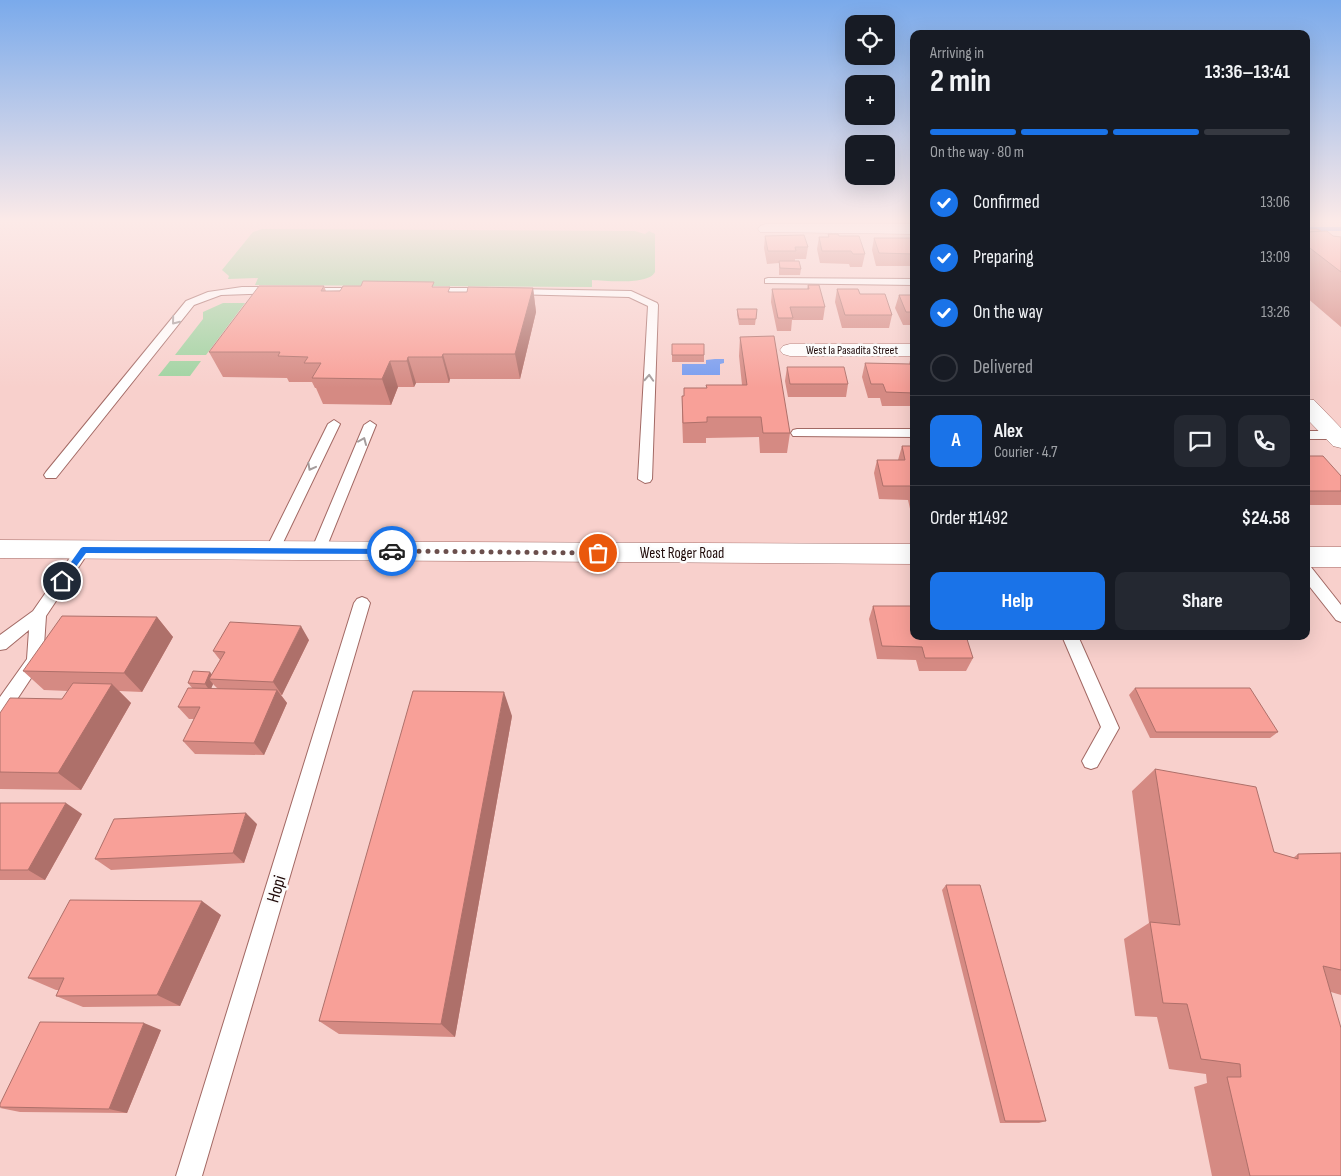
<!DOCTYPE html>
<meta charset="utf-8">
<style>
:root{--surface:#171b24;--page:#242831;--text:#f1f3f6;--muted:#9ea1a6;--line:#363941;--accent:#1a73e8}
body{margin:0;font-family:"Sofia Sans Condensed",sans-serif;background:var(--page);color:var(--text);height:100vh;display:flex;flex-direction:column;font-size:19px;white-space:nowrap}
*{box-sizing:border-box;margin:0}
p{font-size:16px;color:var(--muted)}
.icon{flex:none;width:28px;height:28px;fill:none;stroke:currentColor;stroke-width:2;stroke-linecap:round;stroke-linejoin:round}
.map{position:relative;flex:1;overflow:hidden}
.panel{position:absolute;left:910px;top:30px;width:400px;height:610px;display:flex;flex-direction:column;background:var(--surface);border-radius:10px;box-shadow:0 5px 20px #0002}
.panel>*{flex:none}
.tools{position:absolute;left:845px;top:15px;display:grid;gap:10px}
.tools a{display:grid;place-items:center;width:50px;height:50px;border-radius:10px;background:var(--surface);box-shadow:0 5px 20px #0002;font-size:25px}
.pin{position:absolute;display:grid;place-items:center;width:42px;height:42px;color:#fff;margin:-21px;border:2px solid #fff;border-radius:50%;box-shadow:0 1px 5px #0007}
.courier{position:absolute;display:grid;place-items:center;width:50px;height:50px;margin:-25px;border:4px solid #1a73e8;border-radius:50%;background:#fff;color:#222;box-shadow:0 1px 6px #0007}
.overview em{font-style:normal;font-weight:700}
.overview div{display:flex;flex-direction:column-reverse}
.overview{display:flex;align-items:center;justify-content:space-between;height:85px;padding:0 20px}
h1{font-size:32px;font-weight:700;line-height:38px}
.bar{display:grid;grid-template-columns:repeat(4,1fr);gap:8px 5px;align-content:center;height:60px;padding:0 20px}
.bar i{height:6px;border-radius:4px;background:var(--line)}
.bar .current{background:var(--accent)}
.bar p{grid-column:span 4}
.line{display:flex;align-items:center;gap:12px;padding:0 20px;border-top:1px solid var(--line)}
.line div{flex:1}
.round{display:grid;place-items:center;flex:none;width:52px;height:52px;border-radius:10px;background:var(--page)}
ol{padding:0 20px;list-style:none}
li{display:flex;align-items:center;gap:15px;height:55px}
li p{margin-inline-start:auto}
li .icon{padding:5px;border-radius:50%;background:var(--accent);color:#fff;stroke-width:4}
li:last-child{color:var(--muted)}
li i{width:28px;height:28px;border:2px solid var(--line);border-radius:50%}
.button{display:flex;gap:10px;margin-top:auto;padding:10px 20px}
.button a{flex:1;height:58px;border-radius:10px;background:var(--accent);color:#fff;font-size:20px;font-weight:700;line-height:58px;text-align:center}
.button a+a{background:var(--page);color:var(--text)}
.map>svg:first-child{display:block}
.green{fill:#9ed3a0}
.water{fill:#759bf0}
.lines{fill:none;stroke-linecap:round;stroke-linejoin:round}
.stream{fill:#759bf0;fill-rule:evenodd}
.service-casing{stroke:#a26964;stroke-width:2}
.minor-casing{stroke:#a26964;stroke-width:1}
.tertiary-casing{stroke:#a26964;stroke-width:1}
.service{fill:#fff;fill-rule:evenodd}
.minor{fill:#fff;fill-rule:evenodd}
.tertiary{fill:#fff;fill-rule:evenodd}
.wall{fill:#d58a83;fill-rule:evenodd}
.shaded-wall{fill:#ae706a}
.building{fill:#f8a098;stroke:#ae706a}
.oneway{stroke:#a59d9d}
.route{fill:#1a73e8}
.done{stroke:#6b4f4d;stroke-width:5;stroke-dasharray:0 9}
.labels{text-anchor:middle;stroke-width:5;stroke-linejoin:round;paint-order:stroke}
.far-street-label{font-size:12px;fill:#1f0a09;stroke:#fcfcfc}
.street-label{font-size:15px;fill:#1f0a09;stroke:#fcfcfc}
.near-street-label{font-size:18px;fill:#1f0a09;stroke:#fcfcfc}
</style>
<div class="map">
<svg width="1341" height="1176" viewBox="0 0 1341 1176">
<rect width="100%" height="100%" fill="#f8d0cc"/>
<path class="green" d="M262,229L635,231L645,234L649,231L655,234V272C649,285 606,281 592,280V287L255,285L258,278L228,279L229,276L222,270L253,232Z
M223,303H245L206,355H175L203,319V312Z
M170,361H201L190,376H158Z"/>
<path class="water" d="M715,359H724V363L720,364V375H682V364H706V360Z"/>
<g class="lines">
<path class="stream" d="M1306,227H1341V231H1306Z"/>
<defs>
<path id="service" d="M768,278L914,279V285L765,283V279Z
M242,287H275L280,290L275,293L221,295L194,305L56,478H46L44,475L46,472L186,301L208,292Z
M308,288H360L365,291L360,294L305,293V289Z
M430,288H487L492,291L487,294L427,293V289Z
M513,289L631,291L657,303L658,305L652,479L650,482L645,483L638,479L648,306L629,297L510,294V290Z
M334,420L340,424L279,551L277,555L272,556L267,555L265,551L328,424Z
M370,421L376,425L325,551L323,555L318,556L313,555L311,551L364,425Z
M797,429H914V437L793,436L791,433L793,430Z
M1306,431H1335L1339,432L1341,435L1335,439H1306Z
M83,545L88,546L90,550L46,616L43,660L6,716L0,718V697L27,659L29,630L6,649L0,650V635L33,611L78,546Z
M1306,566L1311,567L1341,605V622L1336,620L1306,582Z
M362,597L367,599L370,603L202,1176H176L354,603L357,599Z
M1062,636H1078L1119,728L1097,767L1091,769L1085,767L1082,761L1101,727Z"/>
<path id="minor" d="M766,224H914V234L760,232L758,229L760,226Z
M790,344H914V356H790L783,354L780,350L783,346Z
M1306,399L1314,400L1341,428V448L1333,446L1306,418Z"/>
<path id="tertiary" d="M0,540L914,544V564L0,558Z
M1306,547H1341V567H1306Z"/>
</defs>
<use href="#service" class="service-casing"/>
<use href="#minor" class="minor-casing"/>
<use href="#tertiary" class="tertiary-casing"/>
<use href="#service" class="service"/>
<use href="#minor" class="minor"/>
<use href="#tertiary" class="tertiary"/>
</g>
<path class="wall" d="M1306,229L1321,231L1333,236L1341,237V327L1306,297Z
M828,234L839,236L865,254L862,267H850L849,264L820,263L817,249L819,237H828Z
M765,236L808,247L806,259H795V261L801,269L800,275H779V263L767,264L764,248Z
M874,238H914V266H876L872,250Z
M808,285L825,307L823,320H792L791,331H777L771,302L772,289H807Z
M324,286L326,291L436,287L451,292H467L533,288L536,312L520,379H450L449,383H416L414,387H398L391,405L323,404L316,388H315L312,382H289L287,378L223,377L209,352Z
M837,289L860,294L892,315L889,328H842L835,302Z
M899,295H914V325H903L895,308Z
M737,309H757L755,325H739L737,315Z
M740,337L790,433L787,453H760L759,437L706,438V443H683L682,416V396H684V388H706L742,385L739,356Z
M672,344L704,355V362H672Z
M912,352H914V406H882L880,398H868L862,377L865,363L909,364Z
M787,367L848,384L846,397H788L785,381Z
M902,446H914V513H911L908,500L879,499L874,473L877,460H898Z
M1306,456L1341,476V505H1306Z
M873,606L973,658L966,671H919L916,660L877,659L869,619Z
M157,617L173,637L142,692L119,691L131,703L81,790L0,789V713L62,699L68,691L44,690L23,671Z
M309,640L282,695H281L287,703L264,755L195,754L183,741L194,719H189L178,707L193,689L188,683L212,674L220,660L213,651ZM213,684L218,689H211Z
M1135,688L1278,732L1270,738H1150L1129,695Z
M512,716L455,1037L339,1034L319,1021Z
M1155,769L1274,852L1293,858L1298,854L1341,853V995L1331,992L1341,1176H1212L1194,1087L1207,1083L1206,1074L1169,1069L1157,1017L1135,1016L1124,939L1149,923L1132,791Z
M0,803L82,814L45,880H0Z
M257,824L244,863L111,870L95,859Z
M946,885L1046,1121L1039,1123H1000L942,890Z
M221,915L180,1006L83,1007L56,996L59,990H56L28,978Z
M161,1030L127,1113L20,1112L0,1108Z"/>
<path class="shaded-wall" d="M533,288L536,312L520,379L515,354Z
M443,354L450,379L449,383L442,357Z
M408,357L416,383L414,387L407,361Z
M390,361L398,387L391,405L382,379Z
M157,617L173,637L142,692L124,673Z
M301,626L309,640L282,695L273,682Z
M210,672L215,679H209L213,684L210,691L205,684Z
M112,684L131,703L81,790L58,773Z
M277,690L287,703L264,755L254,743Z
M504,692L512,716L455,1037L441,1024Z
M66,803L82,814L45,880L28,870Z
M246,813L257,824L244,863L233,853Z
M202,901L221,915L180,1006L157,995Z
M144,1023L161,1030L127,1113L109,1109Z"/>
<path class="building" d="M1306,229H1317L1321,231L1306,232Z
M1327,231L1333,236L1341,237V272L1306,245V232Z
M828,234H838L839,236H859L865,254H853L851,251H822L819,237H829Z
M804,235L808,247H795L796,251H768L765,236Z
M874,238H914V254L879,253Z
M779,261H799L801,269L780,268Z
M363,281L434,282L432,287H450L448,292H467L468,287L533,288L515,354H443L442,357H408L407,361H390L382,379L312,378L321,363H304L308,357L278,356L280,352H209L259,286H324L321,291H340L343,286H361Z
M808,285H819L825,307H790L793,318H778L772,289H809Z
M837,289H858L860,294H885L892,315H845Z
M899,295H914V312H906Z
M737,309H757L756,319H739Z
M774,336L790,433H763L761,417H707V422L683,423L682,396H684V388H707L706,385H747L740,337Z
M672,344H704V355H672Z
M865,363L910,364L914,374V393L886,392L883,384H871Z
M787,367H844L848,384H790Z
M902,446H914V492L912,486H883L877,460H905Z
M1306,456H1323L1341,476V491H1306Z
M873,606H914V636H966L973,658H925L922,647L882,646Z
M62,616L157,617L124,673L23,671Z
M230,622L301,626L273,682L209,679L225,652L213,651Z
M193,671L210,672L205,684L188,683Z
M73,683L112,684L58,773L0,772V713L10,698L62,699Z
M188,688L277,690L254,743L183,741L200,707H178Z
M1135,688H1250L1278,732H1156Z
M413,691L504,692L441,1024L319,1021Z
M1155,769L1256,787L1274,852L1298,859V854L1341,853V970L1323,966L1341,1028V1176H1250L1227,1077H1241L1240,1064L1201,1059L1187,1004L1163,1003L1150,922L1180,925Z
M0,803H66L28,870H0Z
M246,813L233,853L95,859L114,819Z
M946,885H980L1046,1121H1005Z
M70,900L202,901L157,995L56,996L64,978H28Z
M40,1022L144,1023L109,1109L0,1107V1104Z"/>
<defs><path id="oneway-chevron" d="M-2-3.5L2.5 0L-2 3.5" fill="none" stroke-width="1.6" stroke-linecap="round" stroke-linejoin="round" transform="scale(1.25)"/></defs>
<g class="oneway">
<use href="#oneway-chevron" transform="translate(175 321) rotate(129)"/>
<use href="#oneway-chevron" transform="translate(649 378) rotate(-87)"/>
<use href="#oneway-chevron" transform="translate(363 441) rotate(-67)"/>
<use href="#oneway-chevron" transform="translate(311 467) rotate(118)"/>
</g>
<linearGradient id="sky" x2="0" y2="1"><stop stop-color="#7aaaeb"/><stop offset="0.57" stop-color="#fceae8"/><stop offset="1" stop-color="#fceae8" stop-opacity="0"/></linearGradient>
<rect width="1341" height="388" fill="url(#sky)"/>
<path class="route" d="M83,547L392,549L396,551L392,554L86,553L64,583H59V579L81,548Z"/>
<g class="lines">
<path class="done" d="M392,551L598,553"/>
</g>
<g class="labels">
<g class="far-street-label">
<text x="852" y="354">West la Pasadita Street</text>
</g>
<g class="street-label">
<text x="682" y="558">West Roger Road</text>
</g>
<g class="near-street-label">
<text transform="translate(276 889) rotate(-73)" y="6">Hopi</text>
</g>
</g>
</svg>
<div class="tools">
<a><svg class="icon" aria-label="locate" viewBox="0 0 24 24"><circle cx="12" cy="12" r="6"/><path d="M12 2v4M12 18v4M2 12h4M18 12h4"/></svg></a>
<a>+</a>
<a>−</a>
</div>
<div class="pin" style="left:598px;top:553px;background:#ea580c"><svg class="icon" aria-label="bag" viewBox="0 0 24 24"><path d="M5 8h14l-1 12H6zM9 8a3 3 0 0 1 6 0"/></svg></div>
<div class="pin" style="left:62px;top:581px;background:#1f2937"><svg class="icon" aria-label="home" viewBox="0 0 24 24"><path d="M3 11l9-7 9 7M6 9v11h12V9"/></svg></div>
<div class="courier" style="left:392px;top:551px"><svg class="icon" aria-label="car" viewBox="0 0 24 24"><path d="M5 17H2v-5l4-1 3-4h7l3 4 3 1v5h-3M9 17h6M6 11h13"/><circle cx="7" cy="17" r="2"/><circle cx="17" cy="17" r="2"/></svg></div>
<section class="panel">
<div class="overview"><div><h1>2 min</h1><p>Arriving in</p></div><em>13:36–13:41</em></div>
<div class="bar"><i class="current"></i><i class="current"></i><i class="current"></i><i></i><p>On the way · 80 m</p></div>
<ol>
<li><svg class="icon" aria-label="check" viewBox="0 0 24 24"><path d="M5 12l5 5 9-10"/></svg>Confirmed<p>13:06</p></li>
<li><svg class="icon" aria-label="check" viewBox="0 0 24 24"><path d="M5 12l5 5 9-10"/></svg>Preparing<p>13:09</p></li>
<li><svg class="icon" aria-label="check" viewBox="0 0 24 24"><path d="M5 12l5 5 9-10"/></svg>On the way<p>13:26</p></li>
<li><i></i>Delivered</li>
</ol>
<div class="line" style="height:90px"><b class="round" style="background:var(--accent);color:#fff">A</b><div><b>Alex</b><p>Courier · 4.7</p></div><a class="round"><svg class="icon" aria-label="chat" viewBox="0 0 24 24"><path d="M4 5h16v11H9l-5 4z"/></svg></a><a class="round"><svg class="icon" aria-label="phone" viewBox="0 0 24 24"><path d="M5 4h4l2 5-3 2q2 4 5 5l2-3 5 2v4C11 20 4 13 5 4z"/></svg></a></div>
<div class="line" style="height:65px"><div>Order #1492</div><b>$24.58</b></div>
<div class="button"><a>Help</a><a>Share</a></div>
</section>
</div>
